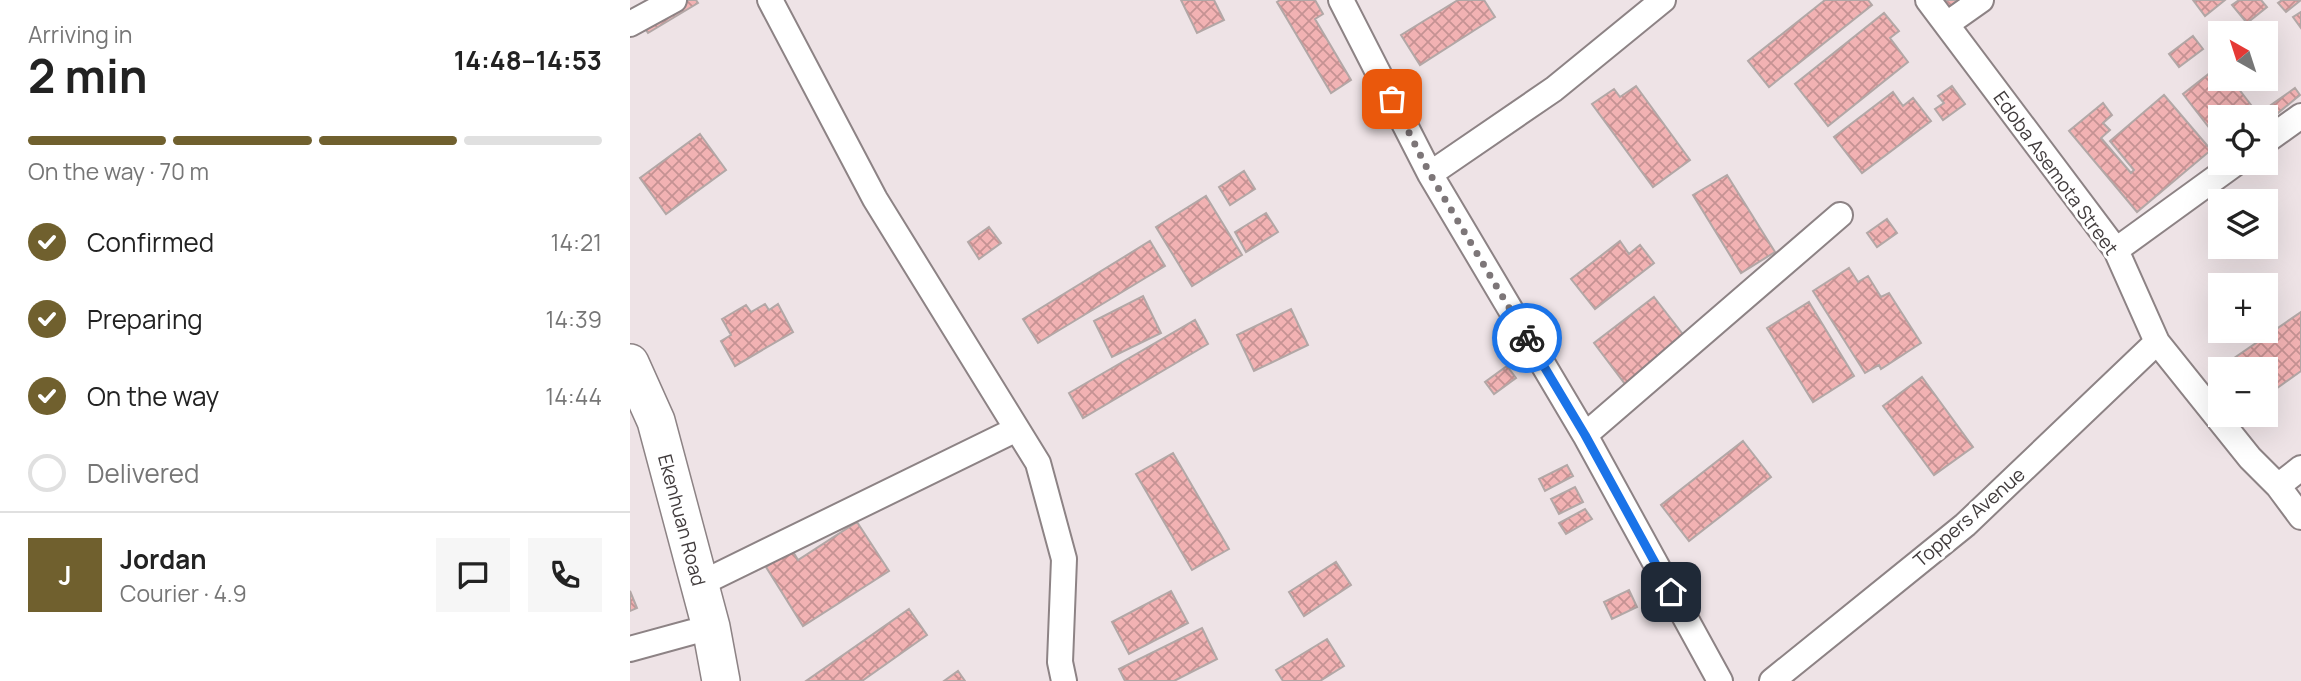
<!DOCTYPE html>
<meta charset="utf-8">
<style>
:root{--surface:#fff;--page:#f6f6f6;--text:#222;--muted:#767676;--line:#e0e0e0;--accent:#70602e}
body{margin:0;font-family:Manrope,sans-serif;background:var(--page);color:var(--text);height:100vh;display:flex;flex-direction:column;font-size:26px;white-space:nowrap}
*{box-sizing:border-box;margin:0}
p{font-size:23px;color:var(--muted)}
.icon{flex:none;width:38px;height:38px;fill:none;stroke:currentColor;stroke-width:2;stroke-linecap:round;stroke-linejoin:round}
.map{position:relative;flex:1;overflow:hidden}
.side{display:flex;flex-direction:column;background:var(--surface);width:630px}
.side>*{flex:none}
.needle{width:46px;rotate:321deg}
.buttons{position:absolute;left:1578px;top:21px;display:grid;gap:14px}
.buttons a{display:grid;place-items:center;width:70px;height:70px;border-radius:0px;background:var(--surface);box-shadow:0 7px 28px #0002;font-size:35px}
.pin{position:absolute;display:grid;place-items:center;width:60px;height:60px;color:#fff;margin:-30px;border-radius:14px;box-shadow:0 4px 10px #0006}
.courier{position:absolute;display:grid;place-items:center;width:70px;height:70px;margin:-35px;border:5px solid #1a73e8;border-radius:50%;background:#fff;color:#222;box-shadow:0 2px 9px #0007}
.summary em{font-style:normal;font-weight:700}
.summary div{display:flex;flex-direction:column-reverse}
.summary{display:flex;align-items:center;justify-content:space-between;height:119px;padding:0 28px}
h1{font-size:46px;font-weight:700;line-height:52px}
.bar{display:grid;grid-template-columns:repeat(4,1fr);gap:10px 7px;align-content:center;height:84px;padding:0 28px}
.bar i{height:9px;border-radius:5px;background:var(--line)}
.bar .on{background:var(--accent)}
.bar p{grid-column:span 4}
.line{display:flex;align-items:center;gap:18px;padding:0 28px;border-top:2px solid var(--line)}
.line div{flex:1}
.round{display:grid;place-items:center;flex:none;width:74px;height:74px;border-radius:0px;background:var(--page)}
ol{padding:0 28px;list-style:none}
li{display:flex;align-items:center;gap:21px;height:77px}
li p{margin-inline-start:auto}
li .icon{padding:7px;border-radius:50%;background:var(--accent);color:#fff;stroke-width:4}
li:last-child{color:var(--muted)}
li i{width:38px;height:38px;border:4px solid var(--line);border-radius:50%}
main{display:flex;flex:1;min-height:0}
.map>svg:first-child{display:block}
.building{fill:url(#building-cross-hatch);stroke:#b2a7a6;stroke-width:2}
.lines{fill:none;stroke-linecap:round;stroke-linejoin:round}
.street-casing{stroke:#8d8385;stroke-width:28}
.secondary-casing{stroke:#8d8385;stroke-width:40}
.street{stroke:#fff;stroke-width:24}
.secondary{stroke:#fff;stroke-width:37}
.done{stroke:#7d7678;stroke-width:7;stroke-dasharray:0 12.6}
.route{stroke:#1a73e8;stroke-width:9}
.labels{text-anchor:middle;stroke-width:6;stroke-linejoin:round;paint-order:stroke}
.street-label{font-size:19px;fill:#403b3c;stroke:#fff}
</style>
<main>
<section class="side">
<div class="summary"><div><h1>2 min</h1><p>Arriving in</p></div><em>14:48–14:53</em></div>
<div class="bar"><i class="on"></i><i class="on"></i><i class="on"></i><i></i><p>On the way · 70 m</p></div>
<ol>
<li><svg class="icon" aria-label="check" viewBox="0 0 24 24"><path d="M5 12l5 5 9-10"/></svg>Confirmed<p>14:21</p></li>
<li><svg class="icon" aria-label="check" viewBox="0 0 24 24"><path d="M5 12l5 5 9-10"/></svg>Preparing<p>14:39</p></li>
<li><svg class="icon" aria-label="check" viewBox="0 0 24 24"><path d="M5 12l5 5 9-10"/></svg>On the way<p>14:44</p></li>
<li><i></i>Delivered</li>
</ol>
<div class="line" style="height:126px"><b class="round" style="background:var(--accent);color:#fff">J</b><div><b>Jordan</b><p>Courier · 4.9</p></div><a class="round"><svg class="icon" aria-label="chat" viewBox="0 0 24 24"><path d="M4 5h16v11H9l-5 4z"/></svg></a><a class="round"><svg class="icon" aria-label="phone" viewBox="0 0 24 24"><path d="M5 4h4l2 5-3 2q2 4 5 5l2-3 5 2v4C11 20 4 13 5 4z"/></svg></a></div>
</section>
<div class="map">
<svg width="1671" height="681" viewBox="0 0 1671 681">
<defs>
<pattern id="building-cross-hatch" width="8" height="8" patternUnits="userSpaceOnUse" patternTransform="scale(1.75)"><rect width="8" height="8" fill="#f2b2b3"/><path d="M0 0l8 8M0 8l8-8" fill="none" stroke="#c59293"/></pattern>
</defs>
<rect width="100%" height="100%" fill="#eee3e6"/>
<path class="building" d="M52,0H66L68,3L18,33L12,24Z
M551,0H584L594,20L567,33Z
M650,0H685L693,14L685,19L721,80L701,93L647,2Z
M828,0H854L865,17L790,65L771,35Z
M1195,0H1238L1242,5L1139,87L1118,61Z
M1307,0H1328L1315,11Z
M1563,0H1595L1575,16Z
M1609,0H1631L1637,7L1617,23L1602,5Z
M1652,0H1671L1656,12L1648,3Z
M1671,12V28L1663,17Z
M1254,13L1269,31L1260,38L1278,62L1198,126L1165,84Z
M1563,36L1573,49L1549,67L1539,54Z
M1590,65L1591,79H1601L1628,114L1624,117H1591V143L1553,94Z
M1006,86L1060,160L1023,187L962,104L984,89L990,97Z
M1322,86L1335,104L1313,120L1305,109L1314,103L1308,96Z
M1665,88L1670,95L1648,113L1641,105Z
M1263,92L1273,106L1283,98L1301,121L1232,173L1204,137Z
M1534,95L1581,150L1507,212L1439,131L1473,103L1482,115L1473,123L1480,130L1471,138L1501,173L1504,170L1480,141Z
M70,134L96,170L36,214L10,178Z
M614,171L625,189L600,205L589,187Z
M1097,175L1145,252L1111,273L1063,195Z
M576,196L612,255L562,286L526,227Z
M636,213L648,232L616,252L605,232Z
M1257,219L1267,233L1247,247L1237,233Z
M359,227L371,243L349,259L338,242Z
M520,241L535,266L408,343L393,319Z
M990,241L999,254L1010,245L1024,263L965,309L941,279Z
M1219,268L1228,282L1238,276L1251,297L1259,293L1291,343L1251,369L1249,365L1235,373L1183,291Z
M513,296L531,333L482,357L464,321Z
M1024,297L1055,337L995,384L964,343Z
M1179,302L1224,376L1183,402L1137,328Z
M135,304L139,310L148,304L163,332L105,366L91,341L101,335L92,319L116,305L121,312Z
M661,309L678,345L624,371L607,335Z
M1671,312V371L1636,396V369H1602L1597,363Z
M565,320L578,344L453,418L439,393Z
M877,366L886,378L864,394L855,382Z
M1292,377L1343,447L1304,475L1253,406Z
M1113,441L1141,477L1059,541L1031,505Z
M543,453L599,549L562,570L506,474Z
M937,465L943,476L915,491L909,479Z
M945,487L953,502L929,514L921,499Z
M955,509L962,519L936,534L929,523Z
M227,522L259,571L173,626L136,567L162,550L168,560Z
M706,562L721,585L674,616L659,592Z
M999,590L1007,607L982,619L974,602Z
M0,591L7,608L0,611Z
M541,591L558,623L499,654L482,622Z
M279,609L297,635L232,681H176Z
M572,628L587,659L544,681H495L489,669Z
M697,639L714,666L690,681H653L646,670Z
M328,671L335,681H314Z"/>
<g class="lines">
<defs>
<path id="street" d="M140,0L245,199L408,463L434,559L430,662L434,681
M711,0L800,174L955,435L1090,681
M1298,0L1486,250L1527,342L1620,458L1648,486L1671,517
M0,24L44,0
M1317,24L1351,0
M1636,141L1671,116
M800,174L924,89L1033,0
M1486,250L1606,163
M955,435L1210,215
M1648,486L1671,468
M70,584L387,429
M0,649L62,632
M1142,681L1335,525L1527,342"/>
<path id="secondary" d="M0,363L26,421L81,627L91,681"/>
</defs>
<use href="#street" class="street-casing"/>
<use href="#secondary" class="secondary-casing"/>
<use href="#street" class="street"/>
<use href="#secondary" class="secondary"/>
</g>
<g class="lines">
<path class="done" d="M762,99L800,174L897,338"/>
<path class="route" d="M897,338L955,435L1041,592"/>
</g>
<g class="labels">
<g class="street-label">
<text transform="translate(1426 173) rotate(54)" y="7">Edoba Asemota Street</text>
<text transform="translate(1339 517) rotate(-41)" y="7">Toppers Avenue</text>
<text transform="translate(52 520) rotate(75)" y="7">Ekenhuan Road</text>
</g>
</g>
</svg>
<div class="buttons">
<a><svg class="needle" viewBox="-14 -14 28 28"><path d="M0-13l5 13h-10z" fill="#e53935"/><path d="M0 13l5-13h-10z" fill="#767676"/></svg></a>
<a><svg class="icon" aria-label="locate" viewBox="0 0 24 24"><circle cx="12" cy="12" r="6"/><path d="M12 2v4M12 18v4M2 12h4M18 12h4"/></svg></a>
<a><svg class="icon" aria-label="layers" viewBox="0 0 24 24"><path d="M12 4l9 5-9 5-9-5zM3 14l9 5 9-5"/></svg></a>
<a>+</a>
<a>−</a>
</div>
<div class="pin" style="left:762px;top:99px;background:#ea580c"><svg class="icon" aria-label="bag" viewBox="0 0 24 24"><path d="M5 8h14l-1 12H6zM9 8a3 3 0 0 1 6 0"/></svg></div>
<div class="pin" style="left:1041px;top:592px;background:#1f2937"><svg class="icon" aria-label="home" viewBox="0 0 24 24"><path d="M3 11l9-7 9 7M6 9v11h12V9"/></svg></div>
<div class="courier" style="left:897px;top:338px"><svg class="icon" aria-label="bike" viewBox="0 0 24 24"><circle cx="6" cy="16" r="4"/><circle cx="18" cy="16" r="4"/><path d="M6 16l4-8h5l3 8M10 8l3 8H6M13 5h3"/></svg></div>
</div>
</main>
